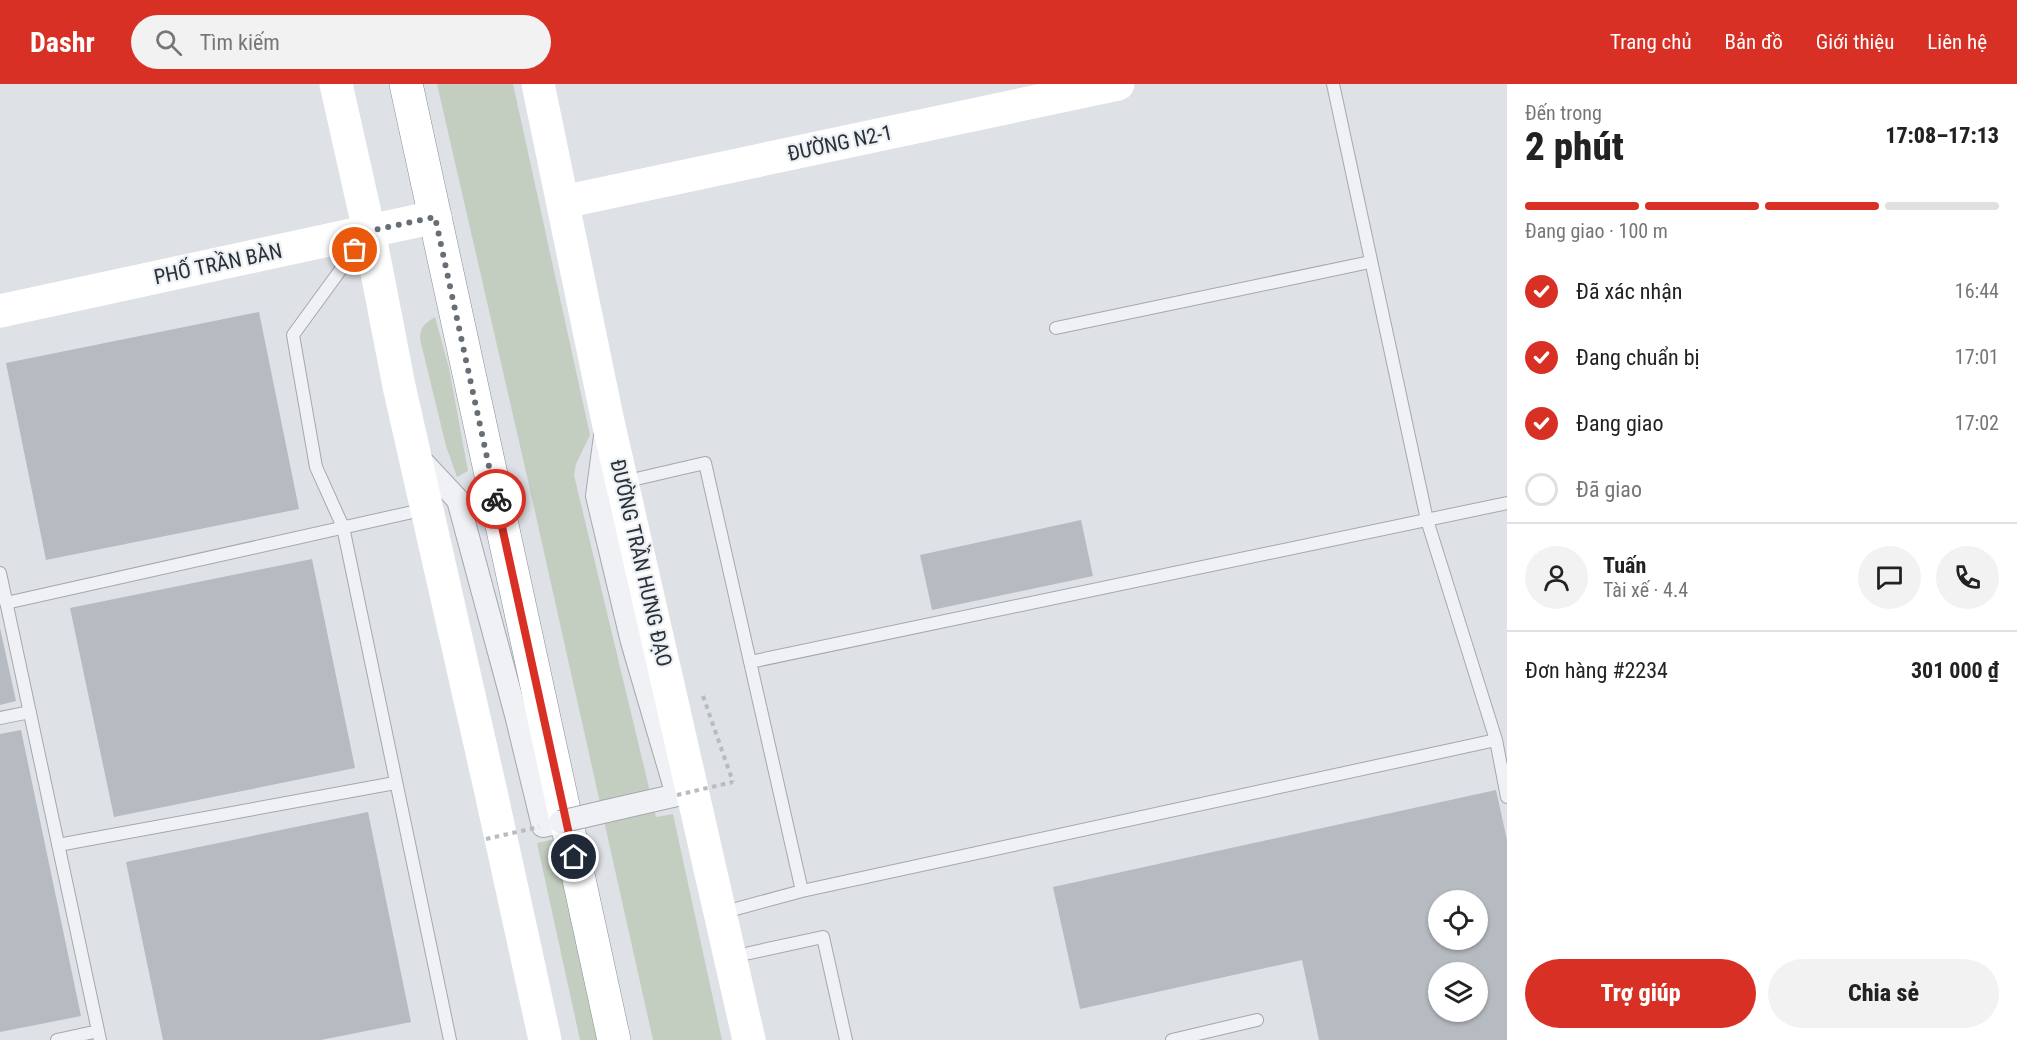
<!DOCTYPE html>
<html lang="vi">
<meta charset="utf-8">
<style>
:root{--surface:#fff;--page:#f2f2f2;--text:#222;--muted:#767676;--line:#e0e0e0;--accent:#d93025}
body{margin:0;font-family:"Roboto Condensed",sans-serif;background:var(--page);color:var(--text);height:100vh;display:flex;flex-direction:column;font-size:22px;white-space:nowrap}
*{box-sizing:border-box;margin:0}
p{font-size:20px;color:var(--muted)}
.icon{flex:none;width:33px;height:33px;fill:none;stroke:currentColor;stroke-width:2;stroke-linecap:round;stroke-linejoin:round}
.map{position:relative;flex:1;overflow:hidden}
.side{display:flex;flex-direction:column;background:var(--surface);width:510px}
.side>*{flex:none}
.controls{position:absolute;left:1428px;top:806px;display:grid;gap:12px}
.controls a{display:grid;place-items:center;width:60px;height:60px;border-radius:50%;background:var(--surface);box-shadow:0 2px 4px #0004;font-size:30px}
.pin{position:absolute;display:grid;place-items:center;width:51px;height:51px;color:#fff;margin:-26px;border:3px solid #fff;border-radius:50%;box-shadow:0 2px 6px #0007}
.courier{position:absolute;display:grid;place-items:center;width:60px;height:60px;margin:-30px;border:4px solid #d93025;border-radius:50%;background:#fff;color:#222;box-shadow:0 2px 8px #0007}
.headline em{font-style:normal;font-weight:800}
.headline div{display:flex;flex-direction:column-reverse}
.headline{display:flex;align-items:center;justify-content:space-between;height:102px;padding:0 18px}
h1{font-size:39px;font-weight:800;line-height:45px}
.bar{display:grid;grid-template-columns:repeat(4,1fr);gap:9px 6px;align-content:center;height:72px;padding:0 18px}
.bar i{height:8px;border-radius:4px;background:var(--line)}
.bar .on{background:var(--accent)}
.bar p{grid-column:span 4}
.line{display:flex;align-items:center;gap:15px;padding:0 18px;border-top:2px solid var(--line)}
.line div{flex:1}
.round{display:grid;place-items:center;flex:none;width:63px;height:63px;border-radius:32px;background:var(--page)}
ol{padding:0 18px;list-style:none}
li{display:flex;align-items:center;gap:18px;height:66px}
li p{margin-inline-start:auto}
li .icon{padding:6px;border-radius:50%;background:var(--accent);color:#fff;stroke-width:4}
li:last-child{color:var(--muted)}
li i{width:33px;height:33px;border:3px solid var(--line);border-radius:50%}
.cta{display:flex;gap:12px;margin-top:auto;padding:12px 18px}
.cta a{flex:1;height:69px;border-radius:36px;background:var(--accent);color:#fff;font-size:24px;font-weight:800;line-height:69px;text-align:center}
.cta a+a{background:var(--page);color:var(--text)}
header{display:flex;align-items:center;gap:36px;box-sizing:border-box;height:84px;padding:0 30px;background:var(--accent);color:#fff}
header strong{font-size:28px}
nav{display:flex;gap:33px;margin-inline-start:auto;font-size:21px}
.search{width:420px;height:54px;background:var(--page);display:flex;align-items:center;gap:15px;box-sizing:border-box;padding:0 21px;border-radius:33px;color:var(--muted);font-size:22px}
main{display:flex;flex:1;min-height:0}
.map>svg:first-child{display:block}
.green{fill:#c4cec0}
.building{fill:#b6bac1;fill-rule:evenodd}
.lines{fill:none;stroke-linecap:round;stroke-linejoin:round}
.lane-casing{stroke:#a4a8ae;stroke-width:14}
.street-casing{stroke:#a4a8ae;stroke-width:24}
.highway-casing{stroke:#878f9a;stroke-width:34}
.path{stroke:#b8bbc0;stroke-width:4;stroke-dasharray:4.5 4.5;stroke-linecap:butt}
.lane{stroke:#f0f1f4;stroke-width:12}
.street{stroke:#f0f1f4;stroke-width:22}
.secondary{stroke:#fff;stroke-width:33}
.highway{stroke:#fff;stroke-width:33}
.street-bridge-casing{stroke:#a4a8ae;stroke-width:24;stroke-linecap:butt}
.path-bridge{stroke:#b8bbc0;stroke-width:4;stroke-dasharray:4.5 4.5;stroke-linecap:butt}
.street-bridge{stroke:#f0f1f4;stroke-width:22}
.done{stroke:#686e76;stroke-width:6;stroke-dasharray:0 10.8}
.route{stroke:#d93025;stroke-width:8}
.labels{text-anchor:middle;stroke-width:4.5;stroke-linejoin:round;paint-order:stroke}
.street-label{font-size:21px;fill:#29303a;stroke:#edf0f3}
</style>
<header>
<strong>Dashr</strong>
<div class="search"><svg class="icon" aria-label="search" viewBox="0 0 24 24"><circle cx="10" cy="10" r="6"/><path d="M15 15l6 6"/></svg>Tìm kiếm</div>
<nav><a>Trang chủ</a><a>Bản đồ</a><a>Giới thiệu</a><a>Liên hệ</a></nav>
</header>
<main>
<div class="map">
<svg width="1507" height="956" viewBox="0 0 1507 956">
<rect width="100%" height="100%" fill="#dee1e5"/>
<path class="green" d="M437,0H513L590,351L576,380L574,391L656,733L673,730L722,956H653L529,401Z
M435,233L449,284L468,387L457,393L446,362L420,255C420,243 425,239 435,233Z
M555,755L598,956H580L537,759Z"/>
<path class="building" d="M259,228L299,425L46,476L6,279Z
M1081,436L1093,492L932,526L920,471Z
M312,475L355,684L114,733L70,524Z
M0,544L16,617L0,621Z
M21,646L81,932L0,948V650Z
M1496,706L1507,756V956H1319L1302,876L1080,925L1053,803ZM1438,816H1478V855H1438ZM1438,888H1478V927H1438Z
M368,728L411,938L321,956H163L126,778Z"/>
<g class="lines">
<defs>
<path id="lane" d="M1333,0L1427,436L1496,656L1507,713
M363,155L293,251L316,383L343,443L450,956
M1056,244L1370,178
M623,398L705,379L802,807
M0,489L100,956
M6,519L426,425
M750,578L1507,419
M0,634L30,628
M58,761L395,699
M721,829L802,807L1496,656
M731,873L823,853L846,956
M57,956L98,947
M1172,956L1257,936"/>
<path id="street" d="M605,352L597,412L632,558L677,711L607,727
M416,371L458,416L516,631L543,742L560,738"/>
<path id="highway" d="M406,0L614,956"/>
</defs>
<use href="#lane" class="lane-casing"/>
<use href="#street" class="street-casing"/>
<use href="#highway" class="highway-casing"/>
<path class="path" d="M703,612L733,698"/>
<use href="#lane" class="lane"/>
<use href="#street" class="street"/>
<path class="secondary" d="M336,0L369,147L399,302L490,704L545,956
M538,0L607,333L749,956
M563,118L1118,0
M0,227L435,133"/>
<use href="#highway" class="highway"/>
<defs>
<path id="street-bridge" d="M560,738L607,727"/>
</defs>
<use href="#street-bridge" class="street-bridge-casing"/>
<path class="path-bridge" d="M677,711L733,698
M486,755L539,743"/>
<use href="#street-bridge" class="street-bridge"/>
</g>
<g class="lines">
<path class="done" d="M355,166L369,147L435,133L496,415"/>
<path class="route" d="M496,415L574,773"/>
</g>
<g class="labels">
<g class="street-label">
<text transform="translate(840 59) rotate(-12)" y="7">ĐƯỜNG N2-1</text>
<text transform="translate(218 180) rotate(-12)" y="7">PHỐ TRẦN BÀN</text>
<text transform="translate(641 479) rotate(77)" y="7">ĐƯỜNG TRẦN HƯNG ĐẠO</text>
</g>
</g>
</svg>
<div class="controls">
<a><svg class="icon" aria-label="locate" viewBox="0 0 24 24"><circle cx="12" cy="12" r="6"/><path d="M12 2v4M12 18v4M2 12h4M18 12h4"/></svg></a>
<a><svg class="icon" aria-label="layers" viewBox="0 0 24 24"><path d="M12 4l9 5-9 5-9-5zM3 14l9 5 9-5"/></svg></a>
</div>
<div class="pin" style="left:355px;top:166px;background:#ea580c"><svg class="icon" aria-label="bag" viewBox="0 0 24 24"><path d="M5 8h14l-1 12H6zM9 8a3 3 0 0 1 6 0"/></svg></div>
<div class="pin" style="left:574px;top:773px;background:#1f2937"><svg class="icon" aria-label="home" viewBox="0 0 24 24"><path d="M3 11l9-7 9 7M6 9v11h12V9"/></svg></div>
<div class="courier" style="left:496px;top:415px"><svg class="icon" aria-label="bike" viewBox="0 0 24 24"><circle cx="6" cy="16" r="4"/><circle cx="18" cy="16" r="4"/><path d="M6 16l4-8h5l3 8M10 8l3 8H6M13 5h3"/></svg></div>
</div>
<section class="side">
<div class="headline"><div><h1>2 phút</h1><p>Đến trong</p></div><em>17:08–17:13</em></div>
<div class="bar"><i class="on"></i><i class="on"></i><i class="on"></i><i></i><p>Đang giao · 100 m</p></div>
<ol>
<li><svg class="icon" aria-label="check" viewBox="0 0 24 24"><path d="M5 12l5 5 9-10"/></svg>Đã xác nhận<p>16:44</p></li>
<li><svg class="icon" aria-label="check" viewBox="0 0 24 24"><path d="M5 12l5 5 9-10"/></svg>Đang chuẩn bị<p>17:01</p></li>
<li><svg class="icon" aria-label="check" viewBox="0 0 24 24"><path d="M5 12l5 5 9-10"/></svg>Đang giao<p>17:02</p></li>
<li><i></i>Đã giao</li>
</ol>
<div class="line" style="height:108px"><a class="round"><svg class="icon" aria-label="person" viewBox="0 0 24 24"><circle cx="12" cy="8" r="4"/><path d="M4 21q1-7 8-7t8 7"/></svg></a><div><b>Tuấn</b><p>Tài xế · 4.4</p></div><a class="round"><svg class="icon" aria-label="chat" viewBox="0 0 24 24"><path d="M4 5h16v11H9l-5 4z"/></svg></a><a class="round"><svg class="icon" aria-label="phone" viewBox="0 0 24 24"><path d="M5 4h4l2 5-3 2q2 4 5 5l2-3 5 2v4C11 20 4 13 5 4z"/></svg></a></div>
<div class="line" style="height:78px"><div>Đơn hàng #2234</div><b>301 000 ₫</b></div>
<div class="cta"><a>Trợ giúp</a><a>Chia sẻ</a></div>
</section>
</main>
